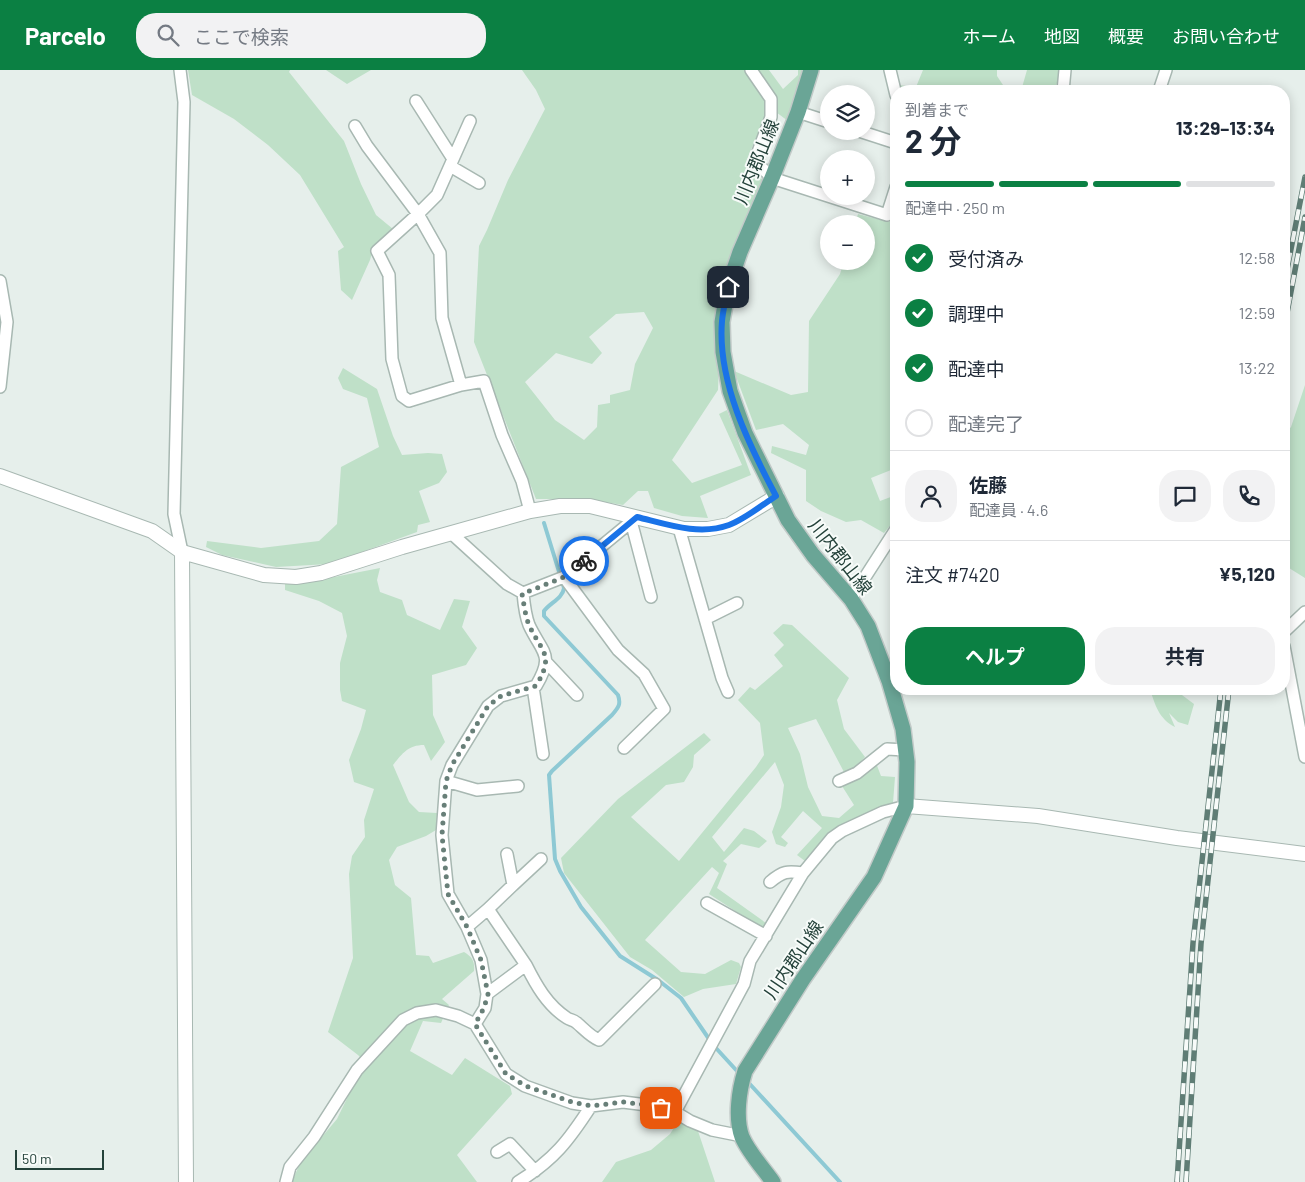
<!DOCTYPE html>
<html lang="ja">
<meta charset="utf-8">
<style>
:root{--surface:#fff;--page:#f2f2f3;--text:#1f2937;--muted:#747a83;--line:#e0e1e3;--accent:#0b8043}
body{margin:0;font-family:Barlow,"Noto Sans JP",sans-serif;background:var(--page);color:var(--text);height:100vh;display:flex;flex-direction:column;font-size:19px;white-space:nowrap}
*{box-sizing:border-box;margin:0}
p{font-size:16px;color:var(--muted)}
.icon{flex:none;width:28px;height:28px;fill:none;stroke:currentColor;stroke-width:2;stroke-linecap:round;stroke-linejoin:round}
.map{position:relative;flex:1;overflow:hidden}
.panel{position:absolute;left:890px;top:15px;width:400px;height:610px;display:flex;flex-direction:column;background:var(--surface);border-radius:20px;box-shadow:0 2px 12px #0003}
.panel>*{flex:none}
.buttons{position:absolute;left:820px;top:15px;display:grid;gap:10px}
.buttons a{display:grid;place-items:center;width:55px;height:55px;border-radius:50%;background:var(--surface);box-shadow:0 2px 12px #0003;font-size:25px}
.scale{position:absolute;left:15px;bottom:12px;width:89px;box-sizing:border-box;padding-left:5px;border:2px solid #24423a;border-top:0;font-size:14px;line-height:18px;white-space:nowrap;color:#24423a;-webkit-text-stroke:4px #f7fbf9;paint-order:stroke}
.pin{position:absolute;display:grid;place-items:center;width:42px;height:42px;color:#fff;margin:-21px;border-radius:10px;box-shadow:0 2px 8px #0006}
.courier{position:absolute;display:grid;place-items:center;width:50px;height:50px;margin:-25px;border:4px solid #1a73e8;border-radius:50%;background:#fff;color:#222;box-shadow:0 1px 6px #0007}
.headline em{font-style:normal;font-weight:700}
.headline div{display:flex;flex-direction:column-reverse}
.headline{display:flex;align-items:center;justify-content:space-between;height:85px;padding:0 15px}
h1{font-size:32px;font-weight:700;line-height:38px}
.bar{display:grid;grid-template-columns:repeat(4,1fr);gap:8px 5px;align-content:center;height:60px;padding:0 15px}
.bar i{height:6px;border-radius:4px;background:var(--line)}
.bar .active{background:var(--accent)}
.bar p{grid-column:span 4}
.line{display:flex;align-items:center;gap:12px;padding:0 15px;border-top:1px solid var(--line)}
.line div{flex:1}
.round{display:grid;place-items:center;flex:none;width:52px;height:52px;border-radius:20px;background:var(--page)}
ol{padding:0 15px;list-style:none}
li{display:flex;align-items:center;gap:15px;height:55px}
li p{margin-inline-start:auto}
li .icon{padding:5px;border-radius:50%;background:var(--accent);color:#fff;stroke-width:4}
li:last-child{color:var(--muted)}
li i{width:28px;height:28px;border:2px solid var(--line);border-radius:50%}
.cta{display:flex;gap:10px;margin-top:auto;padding:10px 15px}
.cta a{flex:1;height:58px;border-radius:20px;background:var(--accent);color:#fff;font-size:20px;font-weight:700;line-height:58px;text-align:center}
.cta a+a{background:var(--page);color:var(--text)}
header{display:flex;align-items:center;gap:30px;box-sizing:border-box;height:70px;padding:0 25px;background:var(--accent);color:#fff}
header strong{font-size:24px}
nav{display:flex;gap:28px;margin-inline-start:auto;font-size:18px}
.search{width:350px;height:45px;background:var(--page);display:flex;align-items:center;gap:12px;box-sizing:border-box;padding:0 18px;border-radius:20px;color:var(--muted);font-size:19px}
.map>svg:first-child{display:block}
.green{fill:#bfe0c8;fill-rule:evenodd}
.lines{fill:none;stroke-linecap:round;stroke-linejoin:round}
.stream{stroke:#8ec9d4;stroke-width:4}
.minor-casing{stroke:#a8b8b2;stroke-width:14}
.tertiary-casing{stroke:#a8b8b2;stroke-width:16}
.primary-casing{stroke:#c2cac8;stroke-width:18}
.minor{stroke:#fff;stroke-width:11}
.tertiary{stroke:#fff;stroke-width:14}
.primary{stroke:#6aa596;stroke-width:15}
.rail-casing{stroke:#5f7d75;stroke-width:5.5}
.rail{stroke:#f7fbf9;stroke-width:4;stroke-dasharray:11;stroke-linecap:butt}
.done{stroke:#687f78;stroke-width:5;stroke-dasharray:0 9}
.route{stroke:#1a73e8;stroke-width:6}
.labels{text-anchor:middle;stroke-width:4;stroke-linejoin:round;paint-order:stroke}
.street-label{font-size:18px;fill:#24423a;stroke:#f7fbf9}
</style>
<header>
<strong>Parcelo</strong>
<div class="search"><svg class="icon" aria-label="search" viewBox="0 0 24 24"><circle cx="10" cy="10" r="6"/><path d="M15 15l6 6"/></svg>ここで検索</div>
<nav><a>ホーム</a><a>地図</a><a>概要</a><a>お問い合わせ</a></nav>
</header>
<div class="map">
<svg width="1305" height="1112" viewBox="0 0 1305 1112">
<rect width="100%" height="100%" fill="#e6efeb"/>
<path class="green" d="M188,0H290L289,2L344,71L361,114L376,145L393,159L373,179L370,190L352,230L341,220L338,181L344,177L300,105L268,75L234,49L192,25Z
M326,0H371L347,14Z
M522,0H746L750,10L766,29V47L749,84L754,98L764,112L731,192L719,296L718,320L672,390L692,413L742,395L719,344L727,340L751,405L700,426L708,448L682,446L654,438L648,421H638L623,435L586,429H536L474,272L479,176L487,160L508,110L545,39L536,20ZM644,242L653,258L635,294L630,320L610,325V333L598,335L597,357L584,370L555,350L525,312L556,283L592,294L602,283L589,267L616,244Z
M757,0H769L783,19L798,5V0H804L788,51L776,42V27Z
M923,0H997V6L1007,21H900L898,15L916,17Z
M1027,0H1062L1054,21H1021Z
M896,143V229L891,239L896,243V398L871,408L880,431L896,425V448L884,463L861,450L846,452L821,441L806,431V400L771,383L772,376L806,385L809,375L783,354L756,360L734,301L791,325L808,322L809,251L840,204L844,191H866V154H855L858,144L889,152Z
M343,298L377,319L393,366L402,385L428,383L442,384L447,402L439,413L419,421L430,452L418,455L417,462L329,494L276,497L222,485L206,477L207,471L261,478L319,471L337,454L341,397L379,377L367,328L343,319L338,308Z
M1305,315V508L1289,498L1284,482V365L1291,357Z
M380,498L377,510L380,522L402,530L407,545L440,560L454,529L470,531L462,557L477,578L466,595L432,605L433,645L445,672L431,691L424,675C408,675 402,684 393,695L409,732L419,742L437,743L436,760L426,766L397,777L389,790L395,815L411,828L416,885L429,886L433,893L464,882C472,887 475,891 474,901L442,929L449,935L441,953L423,951L410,981L452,1005L465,988L510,1016L512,1024L457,1085L477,1112H292L300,1093L337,1049L354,1014L368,995L358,985L328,962L353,888L349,804L352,786L365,767L364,750L374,719L354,712L349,690L361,659L366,640L342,631L340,620V593L347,566L342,543L319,531L285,520V513L329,508Z
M783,554L792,555L849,608L837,630L844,659L865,687L856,697L844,702L816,649L788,658L800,684L808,717L822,746L839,748L854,735L842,716L863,704L876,693L881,706L895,707L893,733L833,760L805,791L797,785L822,758L803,741L781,767L788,773L785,777L776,774L772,762L781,737L784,715L775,692L712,767L724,782L744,758L754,761L767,771L759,778L741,774L723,791L727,794L717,818L766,853L763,859L709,824L719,803L712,797L645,870L681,902L705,904L731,890L739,893L741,897L736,914L703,919L684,927L652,900L630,887L564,803L561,788L618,729L704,663L711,670L694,685L693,697L684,712L666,715L631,747L679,791L756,697L764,685L760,653L738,630L750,617L755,620L783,596L774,585L784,575L773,563Z
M1150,619H1174L1194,634L1188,655L1178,652L1169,643L1175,657C1159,649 1155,635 1150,619Z
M679,1050L697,1058L715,1112H602L616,1092L651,1080L670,1064Z"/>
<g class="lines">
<path class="stream" d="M544,453L564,518C563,528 550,533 544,541V546L618,625C621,634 619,637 612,645L552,701L549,705L555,789L560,801L581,837L620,886L658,910L681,928L709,969
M715,977L737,1001
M747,1011L840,1112"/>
<defs>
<path id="minor" d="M180,0L184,32L174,444L182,482
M751,0L771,29V47L758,82L759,95L772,108L887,145L896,117
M890,0L896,25
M1063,21L1065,0
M1159,21L1166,0
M416,31L453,89
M798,42L829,52
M355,56L367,76L418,144L437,125L470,51
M859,61L896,73
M450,96L479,113
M0,211L7,252L0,317
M461,315L442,248L440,183L418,144L377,181L389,205L392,289L402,326L409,331L461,315L484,311L502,365L522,411L530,441
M631,451L651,527
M679,458L722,608L728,622
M451,463L507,514L523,523
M564,507L618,580L644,604L664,639L624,678
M523,523L564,507L637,447
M851,529L896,459
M705,549L737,533
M1284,562L1305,542
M1284,576L1305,687
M547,593L577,625
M533,617L543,684
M446,711L477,720L518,716
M839,711L857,703L887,679L905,680
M770,812C783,801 787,801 803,803
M513,815L541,789
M707,833L766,866
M488,839L513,815L507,784
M467,857L488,839L526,895L487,924
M526,895C536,915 547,935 567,948C570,950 574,950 577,953C584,959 591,967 599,970L655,914
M475,954L485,938L487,924L481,890L467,857L448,824L442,765L446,711L452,695L488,636L501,626L536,616C555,584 542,583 529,555C525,545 524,534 523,523
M675,1042L744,914L750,891L803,803L832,768L842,761L883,742L906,736
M497,1082L510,1074L535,1101
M286,1112L290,1097L314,1067L357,1000L403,950L417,943L436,940L458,946L475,954L506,1004L525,1016L572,1033L591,1036L623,1032L647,1035L675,1042L690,1051L712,1060L742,1066
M518,1112C554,1090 569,1070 591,1036"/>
<path id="tertiary" d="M0,406L152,461L182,482L264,505L296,507L321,503L402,477L530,441L560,436H590L684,459H708L729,455L777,426
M182,482L186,1112
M906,736L1038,746L1177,768L1305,784"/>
<path id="primary" d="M773,1112C763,1098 749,1083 742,1067C735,1048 739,1020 745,1001L803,909L874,807L906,736L907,692L903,659L889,611L868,556L851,529L813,485L788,450L745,363L730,321L723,282L722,252L728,217L740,182L772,108L798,42L811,0"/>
</defs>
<use href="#minor" class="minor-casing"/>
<use href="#tertiary" class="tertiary-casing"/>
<use href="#primary" class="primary-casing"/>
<use href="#minor" class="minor"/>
<use href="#tertiary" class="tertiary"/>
<use href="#primary" class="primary"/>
<defs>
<path id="rail" d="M1284,215L1305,107
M1284,259L1305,147
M1177,1112L1193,873L1221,619
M1186,1112L1201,874L1229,619"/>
</defs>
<use href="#rail" class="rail-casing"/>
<use href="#rail" class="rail"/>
</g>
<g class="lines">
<path class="done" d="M584,491L564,507L522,524C524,534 525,545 529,555C542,583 555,584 536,616L501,626L488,636L452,695L446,711L442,765L448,824L467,857L481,890L488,924L484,938L475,954L506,1004L526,1016L572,1032L591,1036L623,1032L647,1035L661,1038"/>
<path class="route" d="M584,491L637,447C666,454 699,466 729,455C745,449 762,435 776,426C749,375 717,311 722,251C723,240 726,228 728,217"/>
</g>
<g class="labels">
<g class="street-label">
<text transform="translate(757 92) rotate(-68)" y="6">川内郡山線</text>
<text transform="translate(840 487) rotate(52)" y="6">川内郡山線</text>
<text transform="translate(794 890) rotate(-56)" y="6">川内郡山線</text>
</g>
</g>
</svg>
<div class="buttons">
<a><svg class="icon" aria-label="layers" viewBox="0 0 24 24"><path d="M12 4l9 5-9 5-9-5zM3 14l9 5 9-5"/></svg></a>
<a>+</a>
<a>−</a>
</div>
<div class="scale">50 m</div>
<div class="pin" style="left:661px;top:1038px;background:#ea580c"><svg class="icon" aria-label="bag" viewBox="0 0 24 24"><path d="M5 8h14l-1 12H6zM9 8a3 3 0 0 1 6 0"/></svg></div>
<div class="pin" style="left:728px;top:217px;background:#1f2937"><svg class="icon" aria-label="home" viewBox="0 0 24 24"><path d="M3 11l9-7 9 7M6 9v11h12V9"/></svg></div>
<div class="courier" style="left:584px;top:491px"><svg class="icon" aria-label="bike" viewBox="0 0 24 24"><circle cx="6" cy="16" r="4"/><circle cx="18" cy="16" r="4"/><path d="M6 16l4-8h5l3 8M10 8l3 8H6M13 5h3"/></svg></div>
<section class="panel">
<div class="headline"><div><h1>2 分</h1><p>到着まで</p></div><em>13:29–13:34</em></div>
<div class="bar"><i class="active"></i><i class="active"></i><i class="active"></i><i></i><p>配達中 · 250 m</p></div>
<ol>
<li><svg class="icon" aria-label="check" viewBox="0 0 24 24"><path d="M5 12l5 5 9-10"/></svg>受付済み<p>12:58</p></li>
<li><svg class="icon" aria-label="check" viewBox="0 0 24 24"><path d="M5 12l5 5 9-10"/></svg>調理中<p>12:59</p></li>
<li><svg class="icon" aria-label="check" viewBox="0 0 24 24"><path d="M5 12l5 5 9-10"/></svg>配達中<p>13:22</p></li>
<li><i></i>配達完了</li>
</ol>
<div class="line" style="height:90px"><a class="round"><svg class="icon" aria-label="person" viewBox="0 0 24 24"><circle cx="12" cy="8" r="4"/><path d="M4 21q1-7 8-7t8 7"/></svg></a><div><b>佐藤</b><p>配達員 · 4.6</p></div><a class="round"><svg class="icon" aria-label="chat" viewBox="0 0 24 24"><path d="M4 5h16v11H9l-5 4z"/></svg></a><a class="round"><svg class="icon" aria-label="phone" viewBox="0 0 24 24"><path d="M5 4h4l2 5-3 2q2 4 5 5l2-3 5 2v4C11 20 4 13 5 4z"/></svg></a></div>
<div class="line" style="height:65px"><div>注文 #7420</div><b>¥5,120</b></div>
<div class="cta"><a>ヘルプ</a><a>共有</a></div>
</section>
</div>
